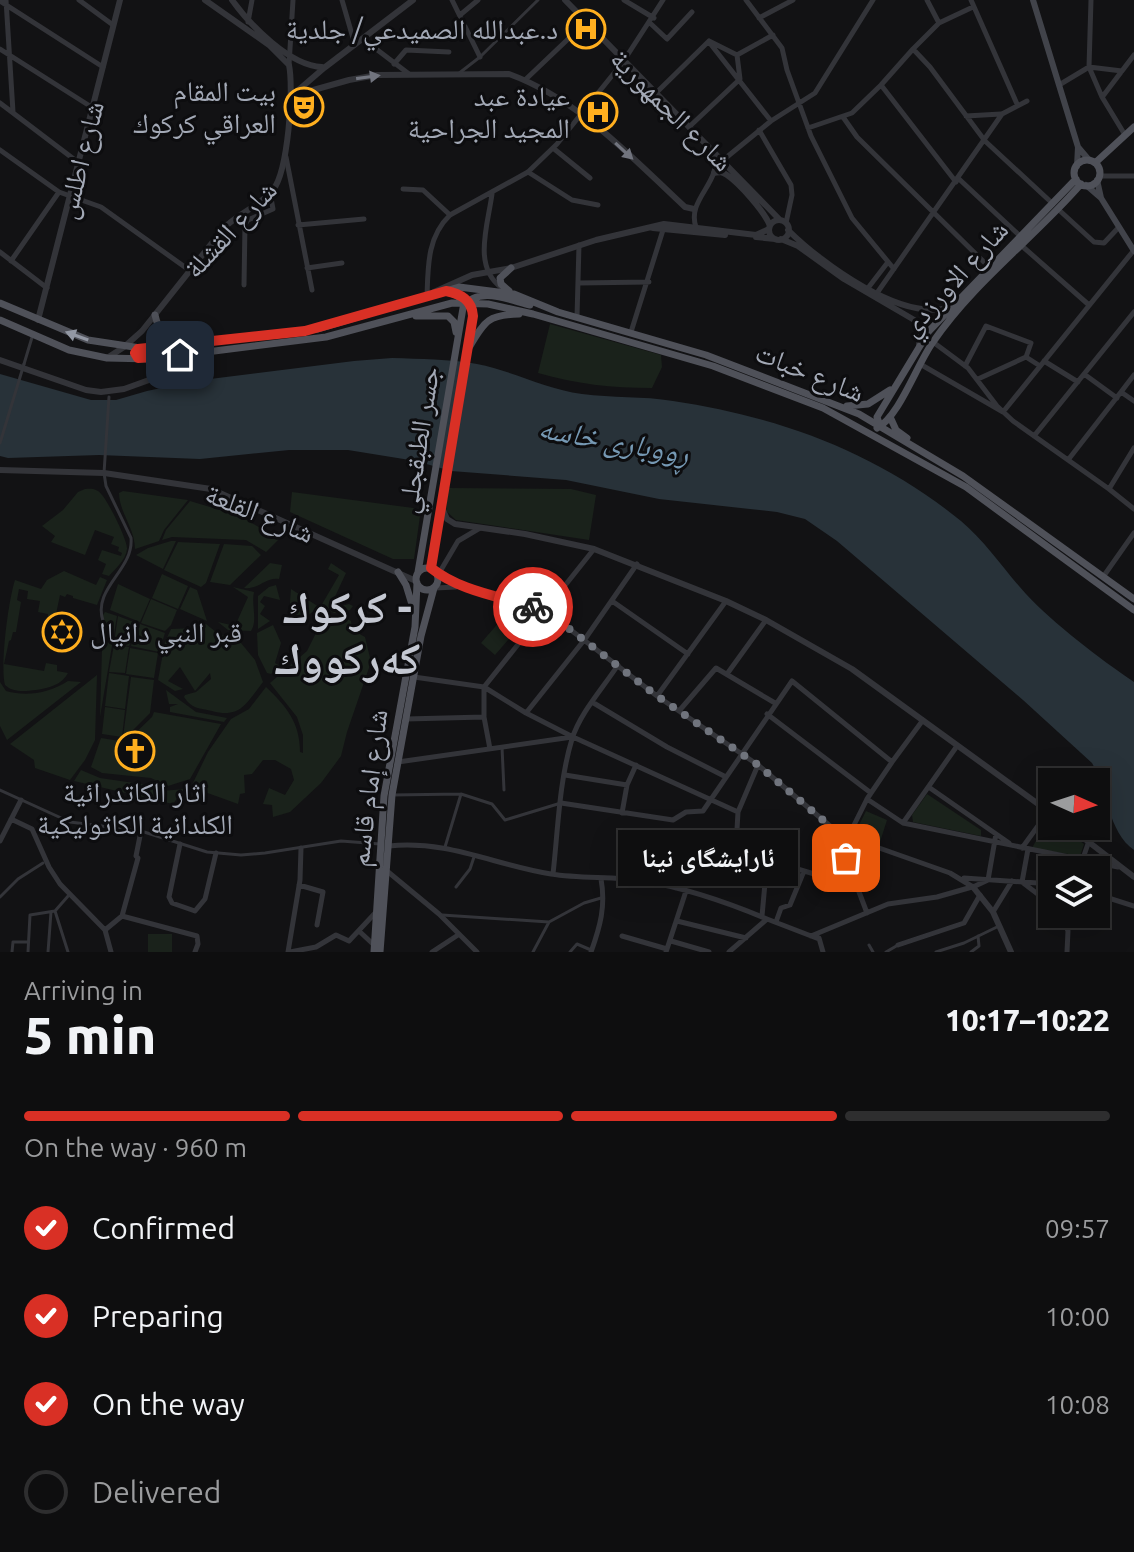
<!DOCTYPE html>
<meta charset="utf-8">
<style>
:root{--surface:#0e0e0f;--page:#171718;--text:#f1f3f6;--muted:#9b9c9e;--line:#2e2e2f;--accent:#d93025}
body{margin:0;font-family:Ubuntu,"Noto Naskh Arabic",sans-serif;background:var(--page);color:var(--text);height:100vh;display:flex;flex-direction:column;font-size:30px;white-space:nowrap}
*{box-sizing:border-box;margin:0}
p{font-size:26px;color:var(--muted)}
.icon{flex:none;width:44px;height:44px;fill:none;stroke:currentColor;stroke-width:2;stroke-linecap:round;stroke-linejoin:round}
.map{position:relative;height:952px;overflow:hidden}
.drawer{display:flex;flex-direction:column;background:var(--surface);flex:1}
.drawer>*{flex:none}
.needle{width:52px;rotate:93deg}
.controls{position:absolute;left:1038px;top:768px;display:grid;gap:16px}
.controls a{display:grid;place-items:center;width:72px;height:72px;border-radius:0px;background:var(--surface);box-shadow:0 8px 32px #0002,0 0 0 2px var(--line);font-size:40px}
.pin{position:absolute;display:grid;place-items:center;width:68px;height:68px;color:#fff;margin:-34px;border-radius:16px;box-shadow:0 4px 12px #0006}
.courier{position:absolute;display:grid;place-items:center;width:80px;height:80px;margin:-40px;border:6px solid #d93025;border-radius:50%;background:#fff;color:#222;box-shadow:0 2px 10px #0007}
.bubble{position:absolute;height:56px;border-radius:0px;background:var(--surface);box-shadow:0 8px 32px #0002,0 0 0 2px var(--line);font-size:26px;font-weight:800;line-height:56px;text-align:center}
.overview em{font-style:normal;font-weight:800}
.overview div{display:flex;flex-direction:column-reverse}
.overview{display:flex;align-items:center;justify-content:space-between;height:136px;padding:0 24px}
h1{font-size:52px;font-weight:800;line-height:60px}
.bar{display:grid;grid-template-columns:repeat(4,1fr);gap:12px 8px;align-content:center;height:96px;padding:0 24px}
.bar i{height:10px;border-radius:6px;background:var(--line)}
.bar .selected{background:var(--accent)}
.bar p{grid-column:span 4}
ol{padding:0 24px;list-style:none}
li{display:flex;align-items:center;gap:24px;height:88px}
li p{margin-inline-start:auto}
li .icon{padding:8px;border-radius:50%;background:var(--accent);color:#fff;stroke-width:4}
li:last-child{color:var(--muted)}
li i{width:44px;height:44px;border:4px solid var(--line);border-radius:50%}
.map>svg:first-child{display:block}
.green{fill:#1a221b}
.water{fill:#283239}
.lines{fill:none;stroke-linecap:round;stroke-linejoin:round}
.pedestrian{stroke:#333439;stroke-width:3}
.minor{stroke:#333439;stroke-width:5}
.tertiary{stroke:#333439;stroke-width:6}
.secondary{stroke:#41434a;stroke-width:6}
.primary{stroke:#4f5159;stroke-width:7}
.pedestrian-bridge{stroke:#333439;stroke-width:3}
.oneway{fill:#71747e}
.oneway2{fill:#9297a3}
.done{stroke:#70747d;stroke-width:8;stroke-dasharray:0 14.4}
.route{stroke:#d93025;stroke-width:10}
.labels{text-anchor:middle;stroke-width:6;stroke-linejoin:round;paint-order:stroke}
.poi-label{font-size:28px;fill:#a3a9b6;stroke:#0d0d0f;text-anchor:end}
.street-label{font-size:28px;fill:#a3a9b6;stroke:#0d0d0f}
.water-label{font-size:30px;font-style:italic;fill:#7699b4;stroke:#0d0d0f}
.town-label{font-size:44px;font-weight:bold;fill:#c4c8d2;stroke:#0d0d0f}
</style>
<div class="map">
<svg width="1134" height="952" viewBox="0 0 1134 952">
<rect width="100%" height="100%" fill="#121214"/>
<path class="green" d="M550,324L661,355L662,367L652,388C612,388 576,384 538,373Z
M448,488L571,489L596,495L589,540L456,520L446,511Z
M85,489C92,488 98,489 102,495C109,503 128,541 127,549C126,560 115,569 109,576L102,574L106,564L98,560L102,550L121,556L122,553L118,551L119,547L111,544L114,537L95,530L85,555L51,542L55,536L42,526L63,510L78,492Z
M123,491L188,500L164,530L159,541L135,549C135,528 119,512 119,493Z
M292,492L421,509L414,559H393L290,512Z
M190,501L240,516L272,535L283,530L285,533L266,552L246,540L172,537L162,540L166,530Z
M171,541H176L163,569L136,555L148,548Z
M178,542L220,544L206,583L201,587L164,570Z
M224,544L252,546L261,555L230,585L210,582Z
M270,563L282,565L279,579C265,577 259,590 244,588Z
M331,563L346,573L332,603L341,606L349,604L353,606L350,610L334,613L321,606L339,575L328,569Z
M64,571L96,585L100,577L107,580L97,605L73,598V596L67,594L65,597L60,595L55,619L48,618V614L38,612L40,601L27,599L28,591L19,589L17,600L21,602L16,632H13L11,640L9,641L4,664L44,671L46,663L57,665V671L68,673C62,685 48,688 36,690C26,691 13,693 5,685C0,667 8,602 15,580L41,589L47,580Z
M162,574L188,586L178,609L152,598Z
M118,584L150,599L140,622L110,610Z
M276,585L280,600L264,596L260,602L265,606L260,614L270,621L258,629V596L269,587Z
M190,587L197,590L207,621L180,609Z
M233,587L254,592C251,605 258,620 251,631L228,630L218,622L235,626L248,597Z
M291,589L319,607L302,620L289,616Z
M151,599L177,610L171,625L165,631L141,623Z
M105,612L117,616L100,717L103,615Z
M507,613L521,625L495,655L481,643Z
M118,616L139,624L129,646L114,643Z
M346,618L351,621L352,630L365,637L371,662L347,732L341,756L321,783L290,812L273,817L272,805L263,804L269,788L285,795L294,780L291,769L275,760H263L252,774L244,775L245,793L240,794L238,804L191,787L208,752L231,719L249,709L266,687C286,706 300,722 300,752L303,753V735L297,717L270,683L307,651L322,621Z
M140,624L165,633L159,652L131,646Z
M206,624L216,632L215,647L221,635L236,637L255,660L263,682C247,702 241,719 212,711C199,708 192,709 184,697L185,695L196,692L211,679L210,673L195,691L180,667L168,681L183,689L175,691L158,680L165,642L171,629L196,628Z
M273,625L281,643L275,663L280,666L271,674L267,673L258,655L257,633Z
M114,645L129,647L125,673L109,672Z
M130,648L158,653L154,678L126,674Z
M109,673L129,676L125,709L105,706Z
M97,675L95,740L85,760L70,780L35,768L34,760L10,744Z
M131,677L154,680L150,713L126,737H123Z
M68,681L81,682L7,740L0,726V682L6,691C27,697 49,693 68,681Z
M166,690L196,712L227,718L224,722L170,712V707L178,704H169Z
M105,707L125,710L122,737L102,734Z
M154,712L221,724L190,779L168,786L151,778L102,773L91,767L101,738L126,742L152,717Z
M81,770L100,778L148,785L162,791L184,789L173,804L74,781Z
M927,794L981,830V836L913,822L912,815Z
M866,811L887,820L880,842L855,833Z
M1048,819L1052,821V826H1059L1084,844L1080,856L1032,848Z
M148,934H172V952H148Z"/>
<path class="water" d="M392,358C420,359 449,359 477,364C513,371 545,389 582,394C612,398 643,396 673,401C780,417 876,452 961,521C986,542 1004,570 1026,594C1053,623 1100,659 1134,682V850C1108,832 1107,789 1092,763L1023,700L837,541L805,519L777,512L659,499L566,480L451,471L416,461L348,450H289L200,459L99,455L8,458L0,456V374L91,400H116L147,391L194,381L354,361Z"/>
<g class="lines">
<path class="pedestrian" d="M458,74L480,57L538,0
M24,364L33,334
M103,621C92,588 134,570 131,538L106,486L104,473L109,397
M502,747L504,790
M0,790L70,822L141,831L207,852L241,855L265,853L341,841L380,844
M392,795L461,794L492,804L505,820L561,803
M445,847L461,794
M456,887L470,869L474,857
M0,897L18,879L43,863
M55,911L68,952
M442,915L549,922L584,903L601,898
M869,945L873,952
M12,952L13,942H28
M28,952L30,915L55,911L69,895
M48,952L51,912
M533,952L549,922
M570,952L577,944L591,950
M886,952L898,945
M936,952L964,943L999,926
M971,952L979,946L978,936"/>
<path class="minor" d="M6,0L13,112
M79,0L113,25
M342,0L355,45
M452,0L480,57
M624,0L654,18
M746,0L782,48L787,70L811,136L852,218L894,269
M927,0L939,23
M971,0L1017,104
M1091,0L1089,67L1102,97L1125,135
M0,1L103,67
M460,15L478,0
M759,18L793,0
M248,22L252,0
M650,23L667,39L692,12
M363,39L409,74
M709,42L771,121
M0,49L93,108
M913,49L939,23L973,7
M737,55L773,35
M394,64L406,50L449,52
M289,65L293,0
M525,80L586,22
M881,85L956,182
M1059,85L1089,67L1122,71
M655,94L709,41
M1103,96L1134,55
M0,103L79,163
M966,116L1001,114
M843,117L857,137L990,268
M689,127L740,79L737,55L709,41
M808,128L852,113L881,85L913,49L930,67L985,141L1052,203
M759,130L791,185L792,195L786,223
M553,148L590,178
M0,150L59,192L101,207L189,270
M286,157L312,290
M722,161L771,121L815,93L873,0
M528,172L572,200L598,205
M1100,176H1134
M959,179L1020,236
M403,189L423,190L450,215
M492,194C488,225 472,267 502,288
M1059,210L1094,242L1104,243L1119,227
M298,225L364,219
M696,227C686,199 723,182 714,154
M1022,246L1089,305
M0,252L47,288
M11,261L59,192
M307,268L342,263
M579,283L649,282
M244,285L245,224L248,220L273,209L270,193
M868,288L888,262
M877,293L1002,114L1027,101
M427,297C428,267 427,237 450,215L528,172L557,144L623,62L663,0
M577,317L579,245
M631,332L663,230
M933,342L968,368L997,406L1013,421L1109,489L1134,448
M1026,357L1040,366
M1044,361L1078,382
M920,364L1003,412L1134,250
M965,366L986,326L1031,343L1026,357L978,379
M1084,374L1117,398
M1134,375L1121,392L1134,401
M1034,436L1134,312
M1068,460L1121,392
M1109,489L1134,509
M438,575L461,587L546,611L657,696L758,765L836,831L848,837L950,873L973,887L988,880L996,834
M438,575L458,541L480,528
M1103,577L1134,533
M435,588L456,587
M612,601L688,654
M727,674L766,620
M414,677L484,687L526,713L573,737L738,812
M657,696L726,601
M592,702L667,747L726,777
M679,711L716,668L775,703
M526,713L585,639L637,564
M767,714L871,793L867,799L903,823L1118,867
M406,719L484,717
M490,749L484,717V687L594,549
M398,762L572,737
M758,765L738,812L736,847L744,853L821,876
M565,775L627,785
M930,788L1009,843
M871,793L892,762
M561,803L673,820L686,812L703,811L792,681L892,762L923,720
M622,813L627,785L636,765
M11,819L32,829L49,867L60,884L105,930L111,952
M903,823L957,746
M836,831L867,913
M848,837L867,799
M0,841L21,800
M180,844L169,897L172,903L195,911L205,899L216,853
M389,846C449,840 494,865 551,874C582,879 613,876 644,881C685,888 729,903 767,919
M1022,848L1048,812
M1028,849L1022,882L1052,905
M1082,861L1089,841
M387,871L439,914L477,952
M553,874C558,830 559,782 572,739C580,713 603,688 618,665
M964,878L1052,884
M299,885L323,892L317,925
M676,888L767,861L762,916
M1096,894L1134,906
M993,912L1012,881
M1061,914L1068,931L1067,952
M122,916L197,936L198,944L195,952
M677,921L746,938
M776,922L781,908L790,905L804,871
M105,930L122,916L138,858L136,856L141,831
M359,931L374,945
M622,936L667,949
M811,936L888,904L937,897L972,887
M819,938L823,952
M671,941L709,952
M898,945L964,923L980,895
M288,952L300,880L301,848
M290,952L316,947L336,935L349,941L377,911
M432,952L458,935
M591,952C600,927 606,906 601,879
M666,952L686,891
M729,952L767,919L819,939"/>
<path class="tertiary" d="M232,0C250,25 290,66 322,67
M565,0L780,220
M295,93L324,68L413,0
M292,96L349,80L377,75L509,74C580,100 631,157 685,207L694,209
M714,173C720,172 721,171 727,175C739,183 765,212 770,226
M769 230a10 10 0 1 1 20 0a10 10 0 1 1-20 0Z
M653,228L725,235
M788,230C821,263 902,323 950,307
M756,237L775,239
M781,239L798,246L844,279L916,321L921,329L919,345
M434,292L472,275L511,268L596,240L664,224L756,235L769,229
M38,320L120,0
M107,358L124,347L142,331L223,229C238,213 259,207 273,190C288,171 294,89 289,65L269,45L205,0
M0,360L86,390L101,392L124,389L149,380L186,357
M0,470L104,473L211,489L416,581
M442,508L447,519L455,524L525,534L594,549L726,601L766,620L852,669L1052,814
M1068,826L1134,877
M973,887L993,912L1011,952"/>
<path class="secondary" d="M1033,0L1078,147L1077,166
M1078,147L1089,160
M1097,180L1101,198
M1086,185L1101,198L1134,251"/>
<path class="primary" d="M1074 173a13 13 0 1 1 26 0a13 13 0 1 1-26 0Z
M1095,163L1134,127
M509,291L501,284L500,278L511,268
M0,303L88,340L147,349L318,329L459,287L514,294L558,312L706,355L859,414L963,476L1134,599
M155,315C159,333 166,339 184,342
M416,316H448L454,322L456,332
M0,320L69,350L107,358L151,359L326,337L452,303L488,304L533,314L713,366L823,408L966,487L1134,610
M470,346C485,320 489,315 519,314
M847,406L868,404L890,390
M891,419L896,430L907,438
M880,426L877,417L929,331L1076,179
M877,428C899,417 917,364 933,342C974,282 1034,238 1081,184
M416 579a11 11 0 1 1 22 0a11 11 0 1 1-22 0Z
M431,568L473,316L468,301L449,292
M398,572L406,585L414,611
M418,572L463,308C477,285 509,300 530,305
M374,952L384,796L415,627L417,583
M380,952L392,795L421,636L434,588"/>
<path class="pedestrian-bridge" d="M0,443L24,364"/>
</g>
<defs><path id="oneway-solid" d="M-6-.8H1V-3.2L6.5 0L1 3.2V.8H-6Z" transform="scale(2)"/></defs>
<g class="oneway">
<use href="#oneway-solid" transform="translate(368 77) rotate(-8)"/>
<use href="#oneway-solid" transform="translate(624 151) rotate(43)"/>
</g>
<use class="oneway2" href="#oneway-solid" transform="translate(77 336) rotate(-160)"/>
<g class="lines">
<path class="done" d="M533,607L546,611L657,696L758,765L836,831L846,858"/>
<path class="route" d="M180,355L138,358L135,353L138,349L305,331L446,291C461,294 472,300 473,316L431,568C460,591 498,596 533,607"/>
</g>
<defs>
<symbol id="hospital-ring" viewBox="-11 -11 22 22"><circle r="9.5" fill="#0d0d0f" stroke="#ffaf1f" stroke-width="1.5"/><path d="M-5-5h3v3.5h4V-5h3V5h-3V1.5h-4V5h-3Z" fill="#ffaf1f"/></symbol>
<symbol id="theatre-ring" viewBox="-11 -11 22 22"><circle r="9.5" fill="#0d0d0f" stroke="#ffaf1f" stroke-width="1.5"/><path d="M-5-5.5Q0-4 5-5.5V0Q5 5 0 6Q-5 5-5 0ZM-3.3-2.5H-1v1.5H-3.3ZM1-2.5H3.3v1.5H1ZM-2.8 1Q0 5.5 2.8 1Z" fill="#ffaf1f"/></symbol>
<symbol id="synagogue-ring" viewBox="-11 -11 22 22"><circle r="9.5" fill="#0d0d0f" stroke="#ffaf1f" stroke-width="1.5"/><path d="M0-6.5L5.6 3.2H-5.6ZM0 6.5L5.6-3.2H-5.6Z" fill="#ffaf1f"/></symbol>
<symbol id="church-ring" viewBox="-11 -11 22 22"><circle r="9.5" fill="#0d0d0f" stroke="#ffaf1f" stroke-width="1.5"/><path d="M-1.2-6h2.4v3.5h3.3v2.4h-3.3V6h-2.4V-.1h-3.3v-2.4h3.3Z" fill="#ffaf1f"/></symbol>
</defs>
<g fill-rule="evenodd">
<use href="#hospital-ring" x="564" y="7" width="44" height="44"/>
<use href="#theatre-ring" x="282" y="85" width="44" height="44"/>
<use href="#hospital-ring" x="576" y="90" width="44" height="44"/>
<use href="#synagogue-ring" x="40" y="610" width="44" height="44"/>
<use href="#church-ring" x="113" y="729" width="44" height="44"/>
</g>
<g class="labels">
<g class="poi-label">
<text x="558" y="39">د.عبدالله الصميدعي/ جلدية</text>
<text x="276" y="101">بيت المقام<tspan x="276" dy="32">العراقي كركوك</tspan></text>
<text x="570" y="106">عيادة عبد<tspan x="570" dy="32">المجيد الجراحية</tspan></text>
<text x="90" y="642" text-anchor="start">قبر النبي دانيال</text>
<text x="135" y="802" text-anchor="middle">اثار الكاتدرائية<tspan x="135" dy="32">الكلدانية الكاثوليكية</tspan></text>
</g>
<g class="street-label">
<text transform="translate(672 110) rotate(45)" y="10">شارع الجمهورية</text>
<text transform="translate(80 160) rotate(-76)" y="10">شارع اطلس</text>
<text transform="translate(230 229) rotate(-47)" y="10">شارع القشلة</text>
<text transform="translate(954 278) rotate(-48)" y="10">شارع الاورزدي</text>
<text transform="translate(810 372) rotate(22)" y="10">شارع خبات</text>
<text transform="translate(418 440) rotate(-81)" y="10">جسر الطبقجلي</text>
<text transform="translate(260 513) rotate(22)" y="10">شارع القلعة</text>
<text transform="translate(368 788) rotate(-83)" y="10">شارع إمام قاسم</text>
</g>
<g class="water-label">
<text transform="translate(614 441) rotate(10)" y="10">ڕووباری خاسە</text>
</g>
<g class="town-label">
<text x="347" y="623">كركوك -<tspan x="347" dy="51">کەرکووك</tspan></text>
</g>
</g>
</svg>
<div class="controls">
<a><svg class="needle" viewBox="-14 -14 28 28"><path d="M0-13l5 13h-10z" fill="#e53935"/><path d="M0 13l5-13h-10z" fill="#9b9c9e"/></svg></a>
<a><svg class="icon" aria-label="layers" viewBox="0 0 24 24"><path d="M12 4l9 5-9 5-9-5zM3 14l9 5 9-5"/></svg></a>
</div>
<div class="pin" style="left:846px;top:858px;background:#ea580c"><svg class="icon" aria-label="bag" viewBox="0 0 24 24"><path d="M5 8h14l-1 12H6zM9 8a3 3 0 0 1 6 0"/></svg></div>
<div class="pin" style="left:180px;top:355px;background:#1f2937"><svg class="icon" aria-label="home" viewBox="0 0 24 24"><path d="M3 11l9-7 9 7M6 9v11h12V9"/></svg></div>
<div class="courier" style="left:533px;top:607px"><svg class="icon" aria-label="bike" viewBox="0 0 24 24"><circle cx="6" cy="16" r="4"/><circle cx="18" cy="16" r="4"/><path d="M6 16l4-8h5l3 8M10 8l3 8H6M13 5h3"/></svg></div>
<div class="bubble" style="left:618px;top:830px;width:180px">ئارایشگای نینا</div>
</div>
<section class="drawer">
<div class="overview"><div><h1>5 min</h1><p>Arriving in</p></div><em>10:17–10:22</em></div>
<div class="bar"><i class="selected"></i><i class="selected"></i><i class="selected"></i><i></i><p>On the way · 960 m</p></div>
<ol>
<li><svg class="icon" aria-label="check" viewBox="0 0 24 24"><path d="M5 12l5 5 9-10"/></svg>Confirmed<p>09:57</p></li>
<li><svg class="icon" aria-label="check" viewBox="0 0 24 24"><path d="M5 12l5 5 9-10"/></svg>Preparing<p>10:00</p></li>
<li><svg class="icon" aria-label="check" viewBox="0 0 24 24"><path d="M5 12l5 5 9-10"/></svg>On the way<p>10:08</p></li>
<li><i></i>Delivered</li>
</ol>
</section>
